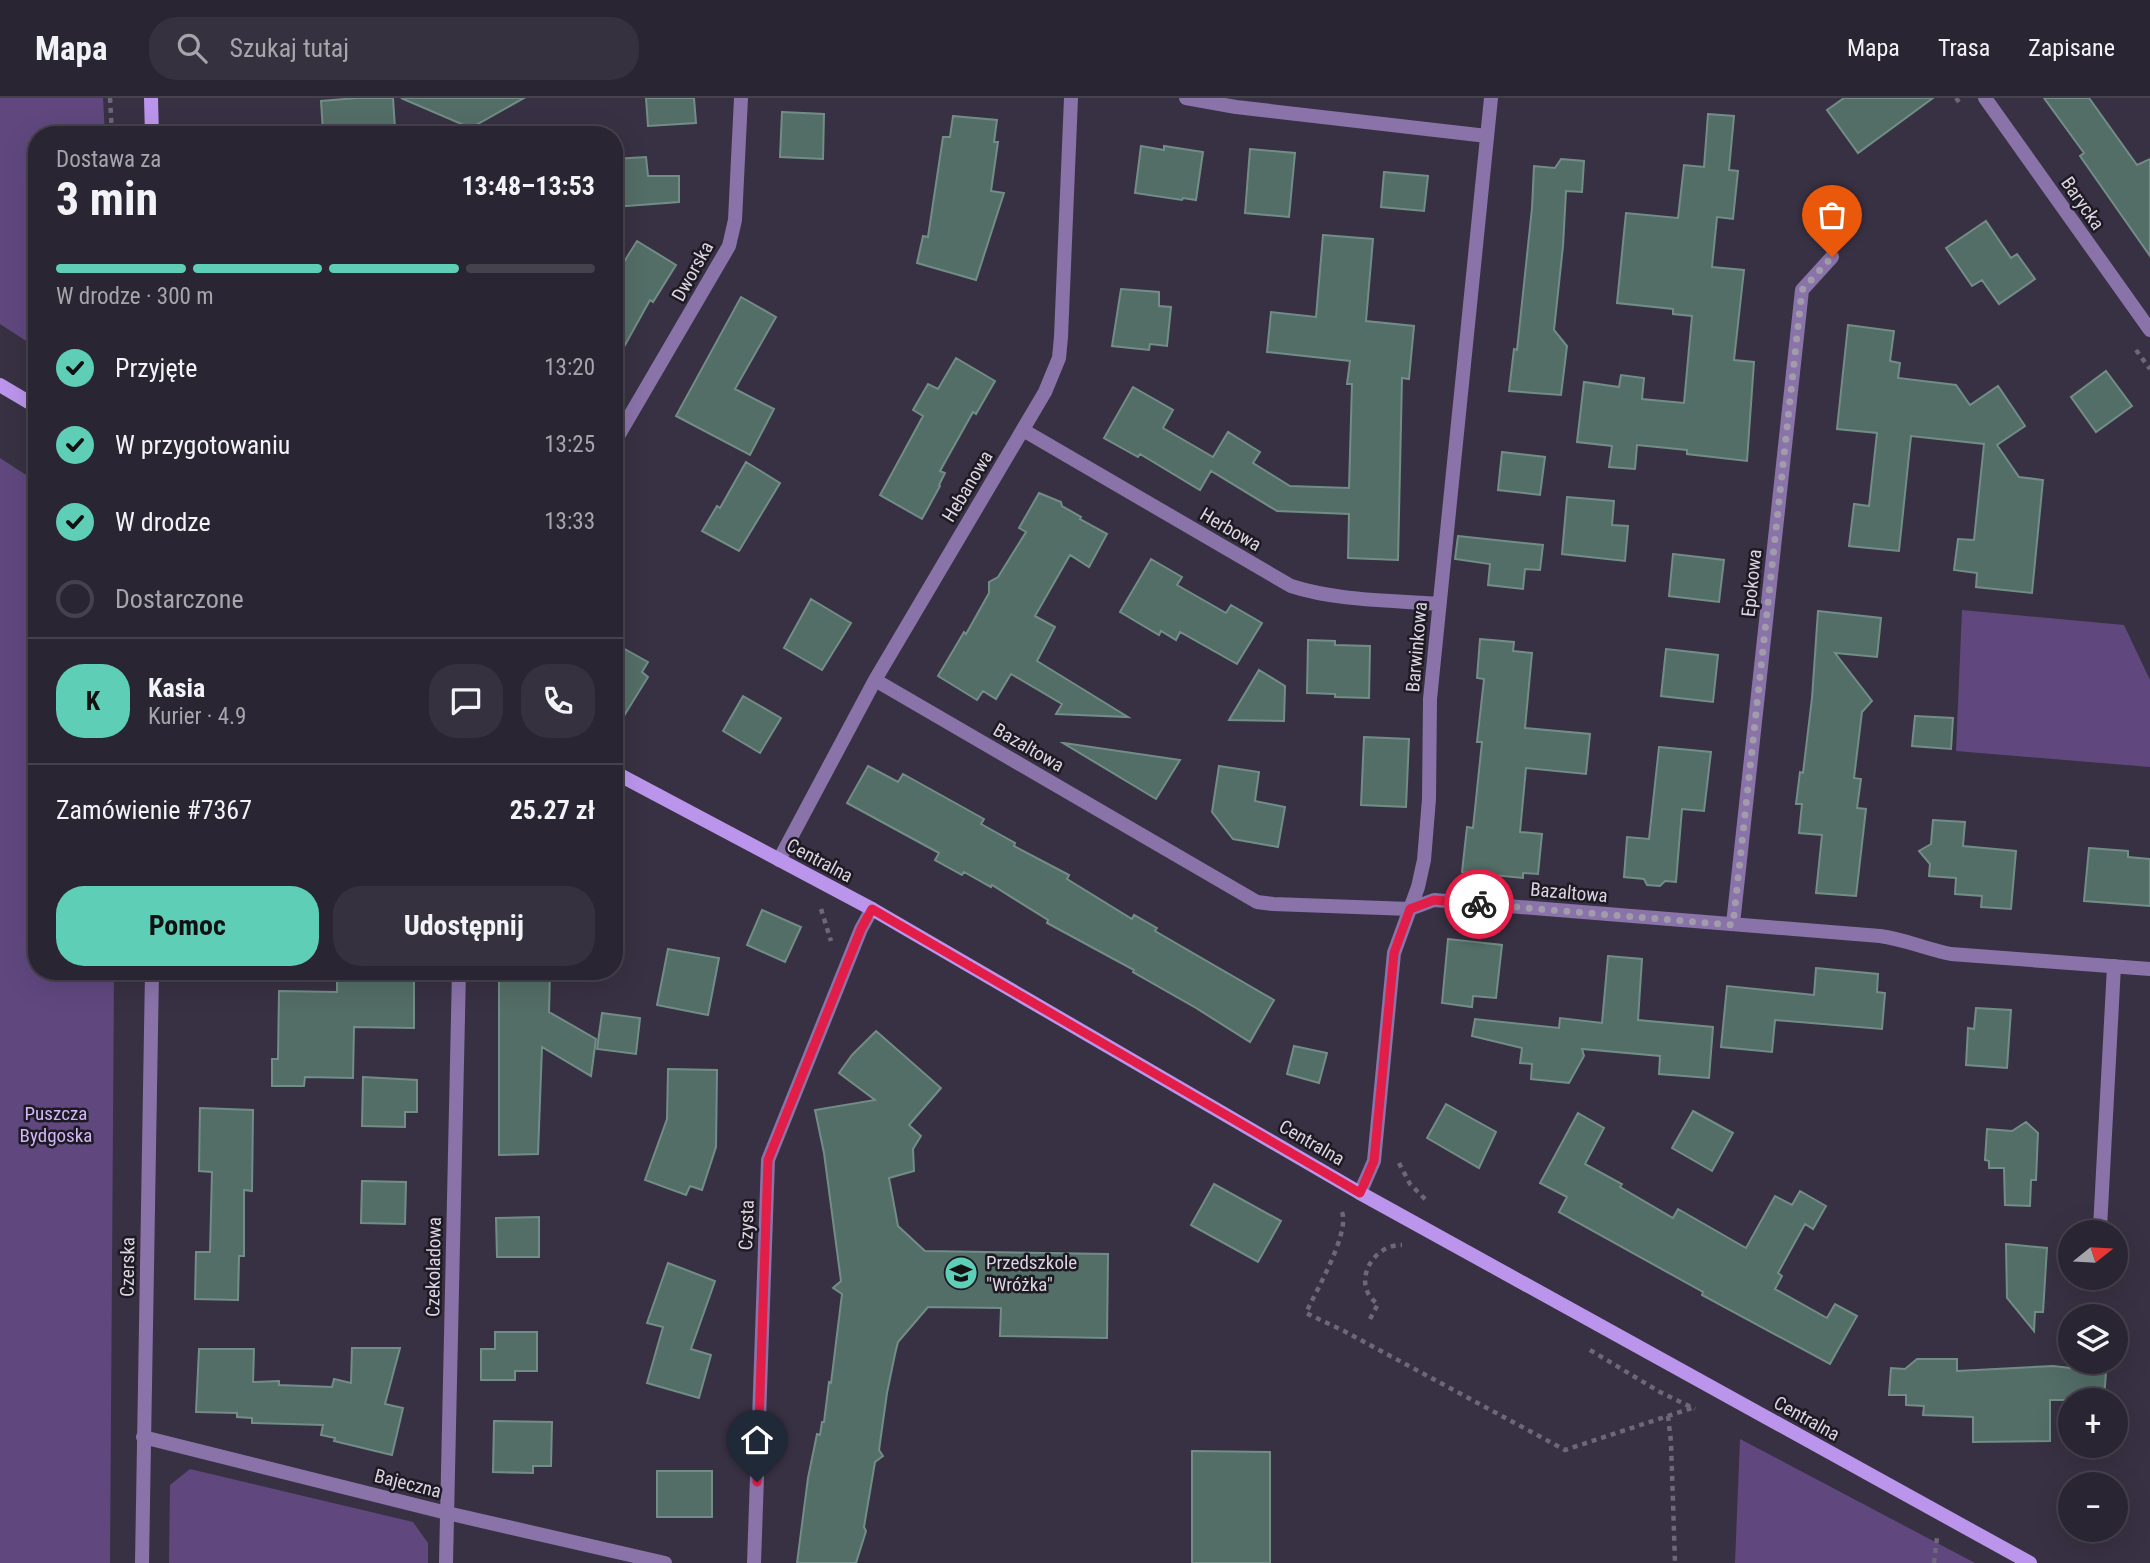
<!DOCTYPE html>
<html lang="pl">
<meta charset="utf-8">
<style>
:root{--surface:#2a2532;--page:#36313e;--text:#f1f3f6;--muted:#a5a5ac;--line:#46424d;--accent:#5eceb7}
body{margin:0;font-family:"Roboto Condensed",sans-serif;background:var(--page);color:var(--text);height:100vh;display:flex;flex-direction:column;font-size:26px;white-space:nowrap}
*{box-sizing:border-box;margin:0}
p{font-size:23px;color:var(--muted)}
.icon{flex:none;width:38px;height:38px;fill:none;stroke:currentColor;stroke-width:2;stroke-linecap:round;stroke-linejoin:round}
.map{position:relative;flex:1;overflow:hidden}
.sheet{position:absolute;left:28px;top:28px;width:595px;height:854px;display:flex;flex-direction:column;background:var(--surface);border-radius:28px;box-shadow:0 7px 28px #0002,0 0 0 2px var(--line)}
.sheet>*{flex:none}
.needle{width:46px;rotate:72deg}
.buttons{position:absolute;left:2058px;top:1122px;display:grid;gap:14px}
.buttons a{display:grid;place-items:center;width:70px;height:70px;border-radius:50%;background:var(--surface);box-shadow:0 7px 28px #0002,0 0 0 2px var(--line);font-size:35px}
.pin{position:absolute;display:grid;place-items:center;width:60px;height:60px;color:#fff;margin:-72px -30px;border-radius:50% 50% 50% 0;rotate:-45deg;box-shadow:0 0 7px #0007}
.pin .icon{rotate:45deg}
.courier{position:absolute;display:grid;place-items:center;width:70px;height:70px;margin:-35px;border:5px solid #e11d48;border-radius:50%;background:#fff;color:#222;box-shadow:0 2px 9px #0007}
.summary em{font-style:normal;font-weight:700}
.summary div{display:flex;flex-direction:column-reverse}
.summary{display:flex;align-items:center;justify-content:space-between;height:119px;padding:0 28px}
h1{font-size:46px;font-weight:700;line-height:52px}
.bar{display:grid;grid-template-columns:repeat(4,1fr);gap:10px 7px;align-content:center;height:84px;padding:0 28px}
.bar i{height:9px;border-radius:5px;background:var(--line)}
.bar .on{background:var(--accent)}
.bar p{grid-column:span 4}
.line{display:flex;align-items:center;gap:18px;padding:0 28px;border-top:2px solid var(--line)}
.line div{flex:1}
.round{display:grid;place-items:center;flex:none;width:74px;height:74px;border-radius:28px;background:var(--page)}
ol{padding:0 28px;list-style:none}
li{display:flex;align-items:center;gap:21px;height:77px}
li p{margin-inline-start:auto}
li .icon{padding:7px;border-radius:50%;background:var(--accent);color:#111;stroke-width:4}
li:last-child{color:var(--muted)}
li i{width:38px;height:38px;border:4px solid var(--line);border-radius:50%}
.primary-button{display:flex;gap:14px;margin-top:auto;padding:14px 28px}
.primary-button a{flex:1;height:80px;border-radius:28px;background:var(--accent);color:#111;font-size:28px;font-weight:700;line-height:80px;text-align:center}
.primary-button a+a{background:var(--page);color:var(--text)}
header{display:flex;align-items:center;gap:42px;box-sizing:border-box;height:98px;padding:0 35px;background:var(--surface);border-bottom:2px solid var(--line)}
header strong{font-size:33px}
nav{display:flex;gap:38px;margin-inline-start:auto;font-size:24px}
.search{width:490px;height:63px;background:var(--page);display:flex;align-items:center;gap:18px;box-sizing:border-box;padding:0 24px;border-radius:28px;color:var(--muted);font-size:26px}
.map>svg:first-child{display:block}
.green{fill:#60487f}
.building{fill:#536e67;stroke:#728d86;stroke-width:2}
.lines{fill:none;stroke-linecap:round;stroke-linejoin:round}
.path{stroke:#6d6777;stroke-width:4.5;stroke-dasharray:5 5;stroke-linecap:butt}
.lane{stroke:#8a73a9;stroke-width:14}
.street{stroke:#8a73a9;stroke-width:14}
.secondary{stroke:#bb95ec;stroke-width:14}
.done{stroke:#a19caa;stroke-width:7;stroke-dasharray:0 12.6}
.route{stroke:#e11d48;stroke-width:9}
.labels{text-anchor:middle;stroke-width:5;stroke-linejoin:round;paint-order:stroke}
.street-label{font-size:19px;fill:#dad5e1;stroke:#1e1a23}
.park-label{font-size:19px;fill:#d1b6f8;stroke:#1e1a23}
.poi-label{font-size:19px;fill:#dad5e1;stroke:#1e1a23;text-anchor:start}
</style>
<header>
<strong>Mapa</strong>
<div class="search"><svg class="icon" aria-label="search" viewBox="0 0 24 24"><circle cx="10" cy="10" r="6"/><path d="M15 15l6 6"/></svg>Szukaj tutaj</div>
<nav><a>Mapa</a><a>Trasa</a><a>Zapisane</a></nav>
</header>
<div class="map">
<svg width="2150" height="1465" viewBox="0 0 2150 1465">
<rect width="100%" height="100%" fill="#383143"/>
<path class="green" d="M0,0H103L105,37H37V250L0,226Z
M0,360L37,384V873H114L110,1465H0Z
M1962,512L2124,527L2150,582V669L1956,653Z
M1740,1341L1975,1465H1735Z
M190,1371L413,1424L428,1445V1465H169L170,1387Z"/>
<path class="building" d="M357,0H393L395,30L323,34L321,3Z
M401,0H524L476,27L466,28Z
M646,0H694L696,25L648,28Z
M1844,0H1933L1858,55L1827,12Z
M2044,0H2089L2137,67L2150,61V158L2080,58L2084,55Z
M782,14L824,16L823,61L780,59Z
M1708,16L1734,18L1729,72L1738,73L1733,121L1717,119L1712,169L1744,172L1734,262L1754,264L1747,363L1687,356V352L1637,347L1635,371L1609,369L1612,348L1577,344L1584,284L1619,289L1621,277L1644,280L1642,301L1684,305L1692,218L1673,216V211L1617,205L1626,115L1678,120L1684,67L1704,69Z
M953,18L997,22L994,44H998L991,93L1004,95L976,182L917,165L923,138L928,139L943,39H950Z
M1141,48L1164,52V48L1203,54L1196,102L1183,100L1182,102L1135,95Z
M1250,51L1295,55L1289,119L1245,115Z
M646,59L648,78H679V104L614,109V61Z
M1561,61L1584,63L1582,94L1566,93L1563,148L1554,232L1567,248L1561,297L1509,293L1514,251L1517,252L1532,110L1534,68L1555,70Z
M1384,74L1428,78L1424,113L1381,109Z
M1986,123L2011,160L2017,156L2035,181L1999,206L1982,182L1972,188L1946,150Z
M1323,137L1373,141L1366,223L1414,228L1409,281L1402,280L1398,462L1348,460L1349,416L1277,413L1211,373L1200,392L1140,356L1138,359L1104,340L1133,289L1173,312L1163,330L1213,359L1228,334L1260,354L1253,365L1290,388L1349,390L1352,286H1347L1350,263L1267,254L1271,214L1316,219Z
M637,143L676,167L653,204L650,202L614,267V180Z
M1121,191L1159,194V208L1171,209L1167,248L1150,246L1149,252L1112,248Z
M741,199L776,219L735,291L774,311L750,357L676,318Z
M1848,227L1894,233L1890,263L1900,265L1898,280L1956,287L1970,307L1998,288L2025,328L1997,347L2019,379L2043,382L2032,495L1976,489L1977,475L1954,472L1958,441L1974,442L1984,346L1911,338L1899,453L1849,448L1854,406L1869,408L1877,335L1837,331Z
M956,260L995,283L976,316L973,314L940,373L945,375L939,387L940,388L922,421L880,397L923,318L913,312L928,286L938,291Z
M2106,273L2132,308L2096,334L2071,299Z
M1502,354L1545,359L1540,397L1498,392Z
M746,364L780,385L739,453L702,433L717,408L720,410Z
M1039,395L1061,404L1062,408L1081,419L1080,421L1107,436L1089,469L1070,457L1035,518L1055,529L1037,563L1128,619L1056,616L1062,606L1011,576L996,601L983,593L977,602L938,578L964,534L966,536L989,495V484L998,479L1026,434L1019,430Z
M1567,399L1614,403L1612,427L1628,428L1625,463L1562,456Z
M1458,438L1543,447L1540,472L1525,471L1523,491L1488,487L1490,466L1455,461Z
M1673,456L1724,462L1719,504L1669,498Z
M1151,461L1182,479L1177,487L1226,515L1231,507L1262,525L1237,566L1180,534L1176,542L1161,533L1159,537L1120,514Z
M811,501L851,525L822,572L784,550Z
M1818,513L1881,520L1877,559L1835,555L1872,603L1862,614L1854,680L1861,681L1857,710L1866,711L1856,798L1816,795L1822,737L1799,735L1802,706H1796L1800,674L1803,675L1812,600Z
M1480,541L1514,544L1513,553L1532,555L1525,630L1590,636L1586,676L1526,670L1520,734L1542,736L1538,776L1523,775V780L1462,774L1467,729L1473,730L1482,644H1477L1484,581L1477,580Z
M1308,542L1335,543V547L1370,548L1369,600L1335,599V596L1307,595Z
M614,545L648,564L642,574L648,579L614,634Z
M1666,551L1718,557L1713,604L1661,598Z
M1259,572L1285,588L1284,623L1229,622Z
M743,598L781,620L760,655L723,633Z
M1915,618L1953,620L1951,651L1912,648Z
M1364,639L1409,641L1406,709L1361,707Z
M1063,645H1064L1180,662L1156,701Z
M1659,649L1711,654L1704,713L1682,711L1676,784L1665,783L1660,788L1647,787L1644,781L1624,779L1627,739L1649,741Z
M868,668L898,684L903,676L984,721L981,726L1015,745L1014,748L1069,777L1067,781L1132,821L1134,817L1157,830L1155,833L1274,902L1250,944L1196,910L1133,874L1134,872L1047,825L1048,822L992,787L991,789L964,774L962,777L935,762L939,755L847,705Z
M1219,668L1259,674L1255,703L1285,709L1278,749L1233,741L1212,714Z
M1933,722L1965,724L1963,748L2016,753L2011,811L1981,809L1982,798L1955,796L1956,780L1929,778L1930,766L1919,753L1931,746Z
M2089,750L2128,753V759L2150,761V808L2084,803Z
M762,812L801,829L785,864L747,847Z
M1448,841L1502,847L1496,900L1473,898L1472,909L1442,905Z
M668,851L719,860L708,917L657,907Z
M1608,858L1642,861L1638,922L1713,929L1709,980L1659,976L1660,958L1582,951L1584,958L1569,985L1531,981L1532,966L1520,965L1522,950L1472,938L1475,921L1559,930L1560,920L1602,925Z
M1816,870L1878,876L1877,894L1885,895L1882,931L1775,922L1772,954L1721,949L1727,888L1814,897Z
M499,873H550L549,914L596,941L591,978L542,949L538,1056L499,1057Z
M337,882L414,883V930L354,929L353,980L305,979L304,988H272V961H278L279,893L337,894Z
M1976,910L2011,912L2007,970L1966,967L1968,930L1974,931Z
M602,915L640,920L636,956L597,951Z
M876,933L941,990L909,1027L921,1038L913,1051L914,1073L889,1080L898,1128L925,1153L1108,1156L1107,1240L1000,1238L1001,1210L928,1209L898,1244L895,1256L887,1295L879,1352L883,1358L875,1364L864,1429L866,1433L856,1465H797L808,1380L817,1336L820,1337L822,1324H824L829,1284L831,1285L842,1196L833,1190L841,1183L824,1055L815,1012L875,1002L839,975L852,957Z
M1294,948L1327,955L1319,985L1287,976Z
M668,971L717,972L716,1049L702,1092L690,1088L686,1097L645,1082L667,1021Z
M363,979L417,982V1014H405V1029L362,1028Z
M1446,1006L1496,1034L1479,1070L1427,1040Z
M200,1010L253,1012L252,1093L244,1092V1158H239L238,1202L195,1201L196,1154H210L212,1074L199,1073Z
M1693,1013L1733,1035L1712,1073L1672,1050Z
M1578,1015L1604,1030L1585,1066L1622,1086L1620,1089L1673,1120L1678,1111L1746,1150L1775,1098L1792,1107L1800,1093L1826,1108L1813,1131L1805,1126L1778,1175L1782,1178L1775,1191L1827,1220L1835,1206L1857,1218L1830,1266L1702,1197L1703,1194L1559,1114L1567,1099L1540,1085Z
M2026,1024L2038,1035L2036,1082H2031L2030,1108L2005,1107L2004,1070H1989V1063L1985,1062L1987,1031L2012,1033Z
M362,1083L406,1084L405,1126L361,1125Z
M1214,1086L1281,1123L1258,1164L1191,1127Z
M539,1119V1159H497L496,1120Z
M2006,1146L2047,1150L2043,1214H2035L2034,1233L2007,1200Z
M668,1165L715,1183L691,1251L711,1257L699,1300L647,1285L663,1229L647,1225Z
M495,1234H537V1273H515V1282H481V1251H495Z
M352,1250H400L385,1306L403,1310L392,1357L334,1343L335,1340L321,1337L323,1327L252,1325V1320L237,1319V1315L196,1314L199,1251H254L253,1284L279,1283V1287L332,1289L334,1281L351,1285Z
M1917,1261H1957V1273L2053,1268L2106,1274L2104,1302H2050V1343L1973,1344V1319L1923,1317L1924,1308L1906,1307V1297H1889L1891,1270L1905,1271Z
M494,1323L552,1324L551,1368H533V1375L493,1374Z
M1192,1353L1270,1354V1465H1192Z
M657,1373H712V1419H657Z"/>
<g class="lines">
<path class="path" d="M110,0L112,37
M1956,0L1962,8
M2136,252L2150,271
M821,811L831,843
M1399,1065L1410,1086L1427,1103
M1342,1114C1350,1135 1316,1193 1306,1215L1344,1233L1565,1352L1692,1310
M1370,1221L1378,1206C1350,1187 1372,1146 1402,1147
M1590,1252L1660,1294L1695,1311
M1668,1318L1671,1344L1675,1465
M1934,1465L1937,1440"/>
<path class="lane" d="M2100,1130L2114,868"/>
<path class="street" d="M1186,0L1236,9L1487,38
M1985,0L2150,232
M1023,332L1291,488C1338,503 1389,502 1439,506
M614,345L729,148L735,122L741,0
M875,582L1257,804L1273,806L1410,811L1434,802L1880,838C1904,841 1926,851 1951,856L2150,871
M779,762L875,582L1045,294L1059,260L1061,239L1071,0
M1733,826L1802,192L1832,159
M1360,1095L1374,1063L1394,855L1418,789L1424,762L1429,701L1430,601L1491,0
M143,1339L447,1415L665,1465
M142,1465L152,873
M446,1465L459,873
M754,1465L768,1062L861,831L872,811"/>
<path class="secondary" d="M151,0L152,37
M0,287L37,309
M614,674L872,811L1360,1095L2030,1465"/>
</g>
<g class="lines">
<path class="done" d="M1479,806L1733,827L1802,192L1832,159"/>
<path class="route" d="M757,1384L768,1062L861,831L872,811L1360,1095L1374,1063L1394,855L1410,811L1434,802L1479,806"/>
</g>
<defs>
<symbol id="school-disc" viewBox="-11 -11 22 22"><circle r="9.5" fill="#5eceb7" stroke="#1e1a23"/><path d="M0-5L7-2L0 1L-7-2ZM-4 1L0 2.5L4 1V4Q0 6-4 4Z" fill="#111"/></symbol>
</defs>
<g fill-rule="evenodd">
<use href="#school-disc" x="942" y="1156" width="38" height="38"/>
</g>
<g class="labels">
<g class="street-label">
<text transform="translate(2083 105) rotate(55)" y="7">Barycka</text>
<text transform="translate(692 173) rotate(-61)" y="7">Dworska</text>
<text transform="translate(967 388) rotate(-59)" y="7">Hebanowa</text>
<text transform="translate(1231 431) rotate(30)" y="7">Herbowa</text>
<text transform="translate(1751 485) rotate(-84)" y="7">Epokowa</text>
<text transform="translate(1416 549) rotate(-85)" y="7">Barwinkowa</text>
<text transform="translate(1029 649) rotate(30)" y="7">Bazaltowa</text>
<text transform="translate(820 762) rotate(28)" y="7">Centralna</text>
<text transform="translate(1569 794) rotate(5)" y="7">Bazaltowa</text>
<text transform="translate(1312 1044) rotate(30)" y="7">Centralna</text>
<text transform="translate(746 1127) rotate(-88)" y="7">Czysta</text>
<text transform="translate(127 1169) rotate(-89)" y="7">Czerska</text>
<text transform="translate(433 1169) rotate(-89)" y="7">Czekoladowa</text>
<text transform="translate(1807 1320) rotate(29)" y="7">Centralna</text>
<text transform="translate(408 1385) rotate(14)" y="7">Bajeczna</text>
</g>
<g class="park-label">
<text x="56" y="1022">Puszcza<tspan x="56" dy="22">Bydgoska</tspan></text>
</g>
<g class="poi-label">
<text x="986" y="1171">Przedszkole<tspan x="986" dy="22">"Wróżka"</tspan></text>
</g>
</g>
</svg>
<div class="buttons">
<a><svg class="needle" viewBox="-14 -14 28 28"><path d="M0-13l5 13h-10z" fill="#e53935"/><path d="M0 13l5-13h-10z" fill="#a5a5ac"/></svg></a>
<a><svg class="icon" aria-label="layers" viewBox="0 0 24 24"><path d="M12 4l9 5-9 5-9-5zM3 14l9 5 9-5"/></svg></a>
<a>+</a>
<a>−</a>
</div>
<div class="pin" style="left:1832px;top:159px;background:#ea580c"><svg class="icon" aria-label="bag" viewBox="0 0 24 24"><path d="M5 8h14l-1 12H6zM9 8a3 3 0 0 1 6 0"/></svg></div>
<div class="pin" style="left:757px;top:1384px;background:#1f2937"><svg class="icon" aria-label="home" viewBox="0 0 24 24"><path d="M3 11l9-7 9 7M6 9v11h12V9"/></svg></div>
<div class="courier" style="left:1479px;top:806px"><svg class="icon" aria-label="bike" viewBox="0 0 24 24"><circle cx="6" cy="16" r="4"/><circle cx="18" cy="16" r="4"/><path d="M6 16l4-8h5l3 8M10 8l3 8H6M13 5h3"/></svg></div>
<section class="sheet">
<div class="summary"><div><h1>3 min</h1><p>Dostawa za</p></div><em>13:48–13:53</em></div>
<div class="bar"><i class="on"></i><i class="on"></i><i class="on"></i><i></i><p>W drodze · 300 m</p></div>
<ol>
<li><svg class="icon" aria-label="check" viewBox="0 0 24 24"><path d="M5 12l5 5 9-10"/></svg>Przyjęte<p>13:20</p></li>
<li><svg class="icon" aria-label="check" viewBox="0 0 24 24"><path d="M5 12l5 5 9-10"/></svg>W przygotowaniu<p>13:25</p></li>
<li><svg class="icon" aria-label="check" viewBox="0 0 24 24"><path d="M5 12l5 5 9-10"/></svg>W drodze<p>13:33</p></li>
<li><i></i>Dostarczone</li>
</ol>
<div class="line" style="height:126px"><b class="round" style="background:var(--accent);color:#111">K</b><div><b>Kasia</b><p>Kurier · 4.9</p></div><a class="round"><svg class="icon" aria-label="chat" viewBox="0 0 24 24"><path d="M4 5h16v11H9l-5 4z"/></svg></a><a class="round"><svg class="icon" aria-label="phone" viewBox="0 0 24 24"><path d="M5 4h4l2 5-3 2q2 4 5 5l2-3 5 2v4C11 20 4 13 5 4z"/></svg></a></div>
<div class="line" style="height:91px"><div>Zamówienie #7367</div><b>25.27 zł</b></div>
<div class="primary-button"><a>Pomoc</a><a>Udostępnij</a></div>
</section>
</div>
